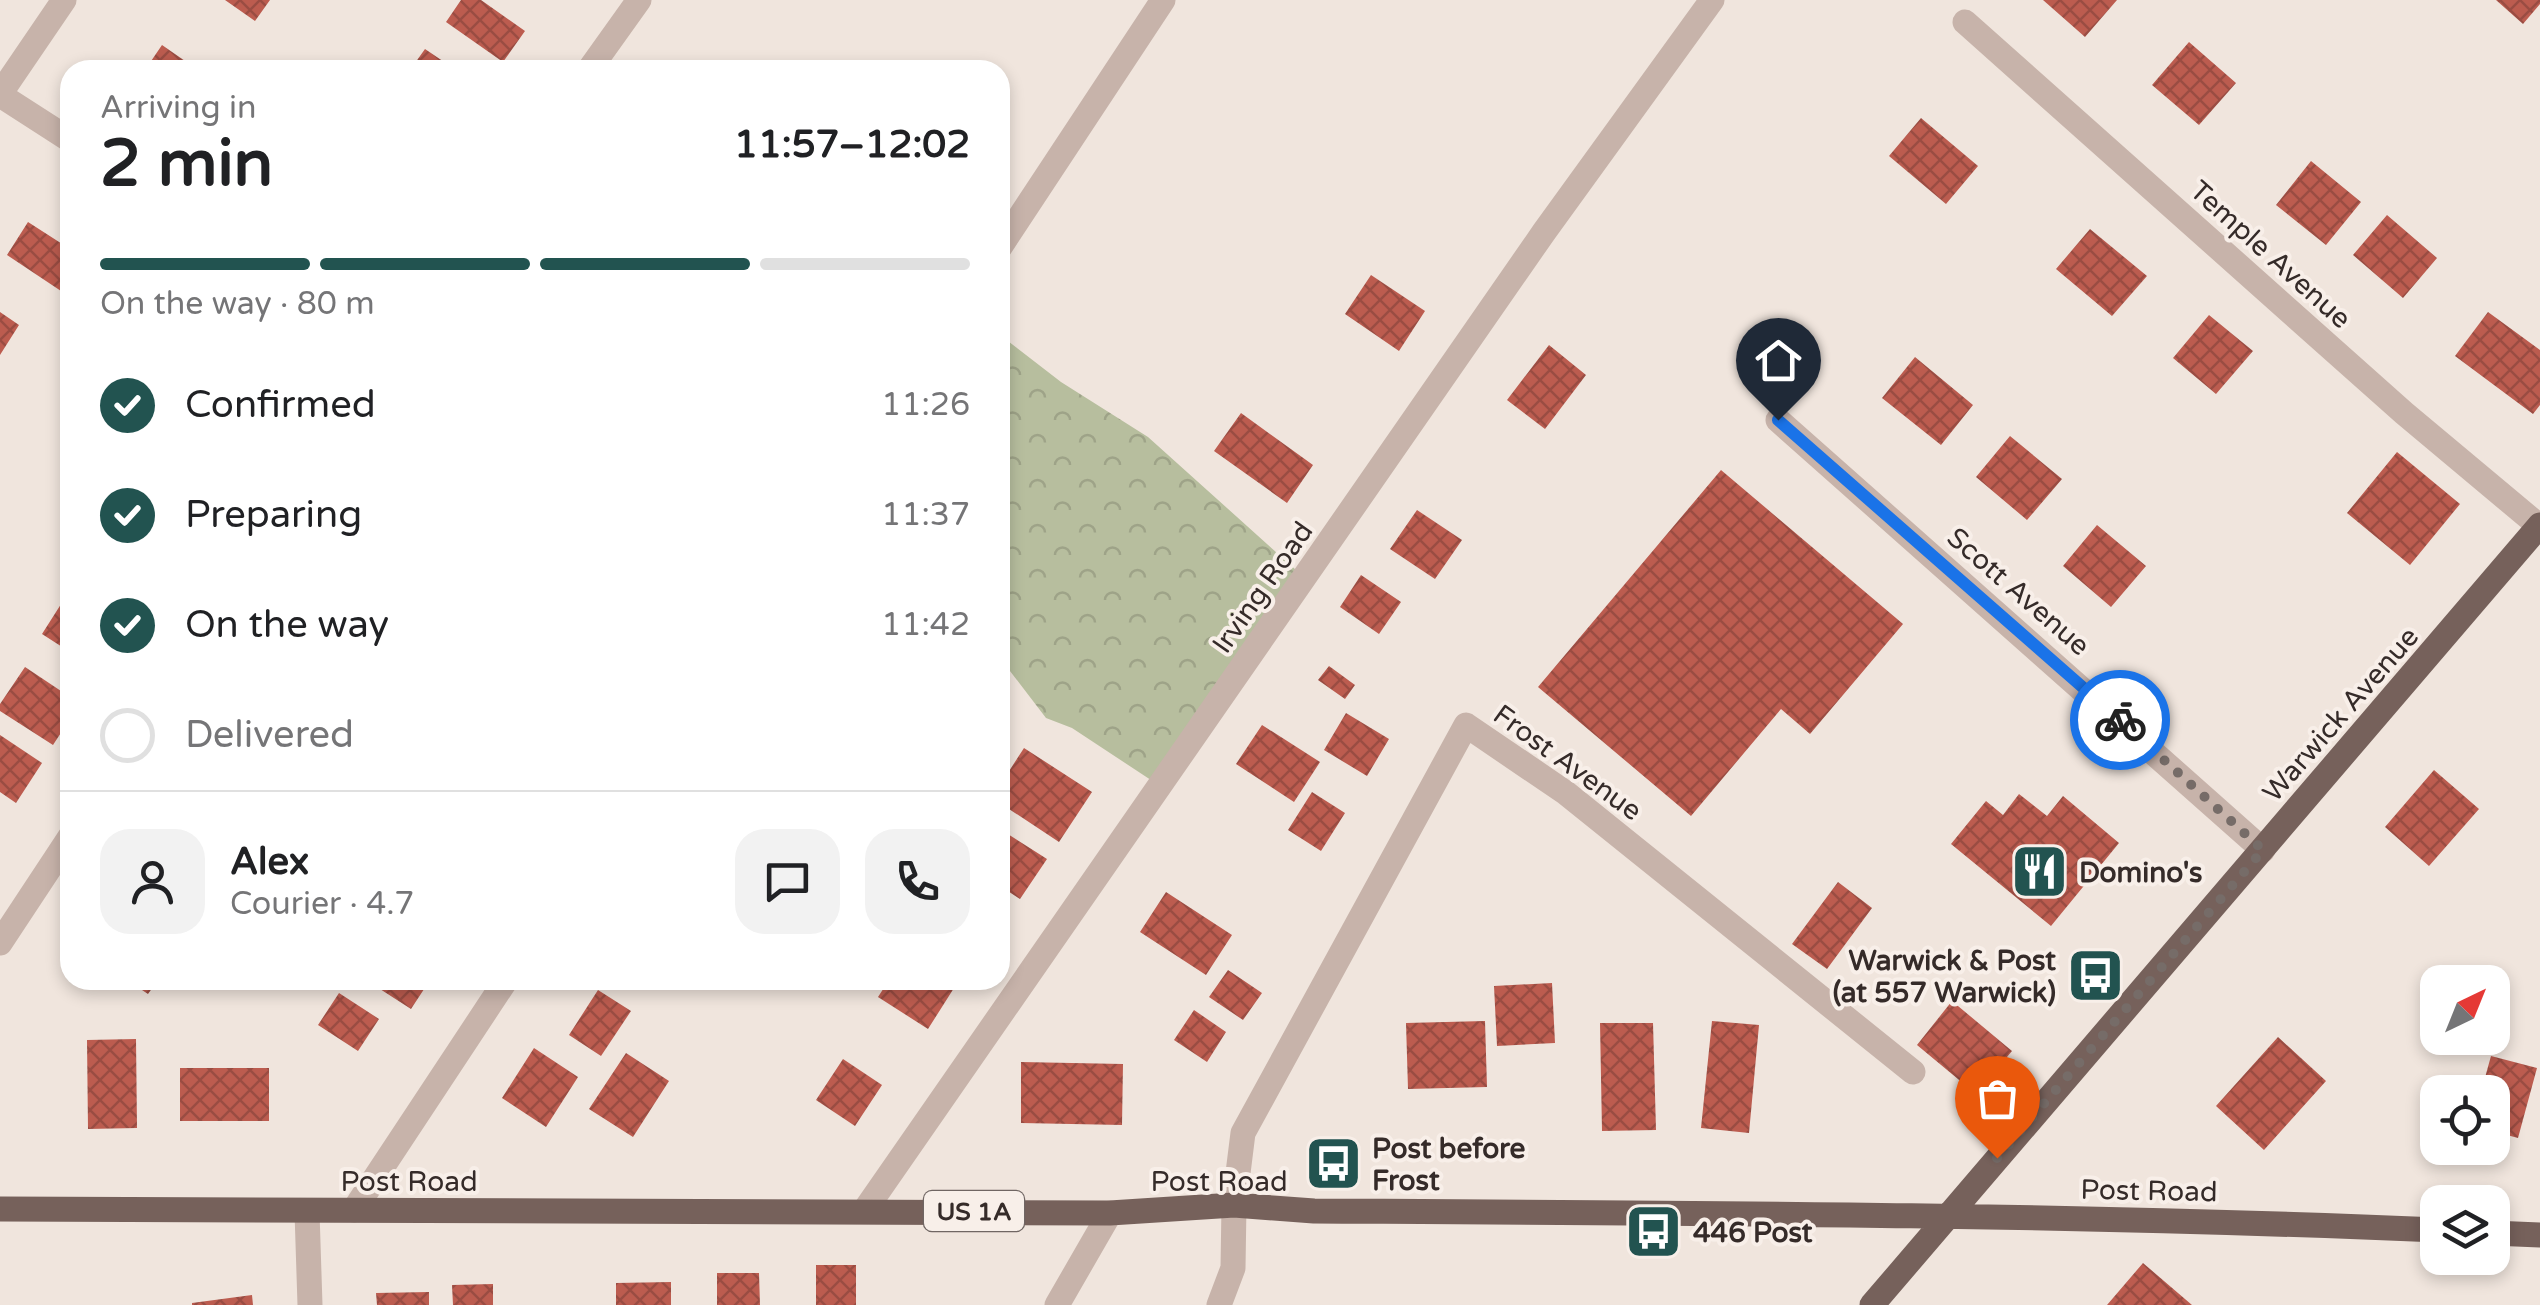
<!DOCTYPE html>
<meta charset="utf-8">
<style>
:root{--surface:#fff;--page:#f2f2f2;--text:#202124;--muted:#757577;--line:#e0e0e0;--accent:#225350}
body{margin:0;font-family:"Varela Round",sans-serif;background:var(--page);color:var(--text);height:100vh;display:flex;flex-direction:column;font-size:38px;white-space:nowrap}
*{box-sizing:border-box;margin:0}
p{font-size:32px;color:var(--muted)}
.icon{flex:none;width:55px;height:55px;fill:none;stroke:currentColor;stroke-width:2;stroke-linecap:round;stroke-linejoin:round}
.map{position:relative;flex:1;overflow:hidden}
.drawer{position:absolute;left:60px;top:60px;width:950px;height:930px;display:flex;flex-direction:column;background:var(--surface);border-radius:30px;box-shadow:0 5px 15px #0003}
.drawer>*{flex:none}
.needle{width:65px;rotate:43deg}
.buttons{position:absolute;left:2420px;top:965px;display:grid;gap:20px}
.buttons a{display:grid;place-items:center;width:90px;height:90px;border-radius:20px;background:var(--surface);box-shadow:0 5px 15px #0003;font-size:50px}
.pin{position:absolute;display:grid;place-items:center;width:85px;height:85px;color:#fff;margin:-102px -42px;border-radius:50% 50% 50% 0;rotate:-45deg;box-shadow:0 0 10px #0007}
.pin .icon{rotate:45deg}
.courier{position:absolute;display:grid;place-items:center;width:100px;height:100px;margin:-50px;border:8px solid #1a73e8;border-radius:50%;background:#fff;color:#222;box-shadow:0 2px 12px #0007}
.overview em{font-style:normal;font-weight:700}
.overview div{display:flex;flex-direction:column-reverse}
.overview{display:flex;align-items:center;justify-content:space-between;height:170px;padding:0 40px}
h1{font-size:65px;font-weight:700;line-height:75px}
.bar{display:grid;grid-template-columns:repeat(4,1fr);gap:15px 10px;align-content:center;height:120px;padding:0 40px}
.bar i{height:12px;border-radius:8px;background:var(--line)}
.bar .active{background:var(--accent)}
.bar p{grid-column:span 4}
.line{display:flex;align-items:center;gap:25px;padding:0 40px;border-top:2px solid var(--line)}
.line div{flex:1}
.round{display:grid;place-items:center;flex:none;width:105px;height:105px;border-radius:30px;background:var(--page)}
ol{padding:0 40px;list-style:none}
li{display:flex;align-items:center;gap:30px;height:110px}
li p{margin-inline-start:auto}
li .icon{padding:10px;border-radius:50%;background:var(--accent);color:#fff;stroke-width:4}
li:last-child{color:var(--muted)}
li i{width:55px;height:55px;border:5px solid var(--line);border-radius:50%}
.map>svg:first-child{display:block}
.forest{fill:url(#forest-crowns)}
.building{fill:url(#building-cross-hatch)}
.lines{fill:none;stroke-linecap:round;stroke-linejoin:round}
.minor{stroke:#c7b3aa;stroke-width:25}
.major{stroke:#76615b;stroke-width:25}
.done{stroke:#766c68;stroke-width:10;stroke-dasharray:0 18}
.route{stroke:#1a73e8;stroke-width:12}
.labels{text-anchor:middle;stroke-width:8;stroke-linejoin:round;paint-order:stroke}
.shield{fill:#f8efe9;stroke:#706663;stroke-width:2.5}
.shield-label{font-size:25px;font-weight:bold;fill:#352b29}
.street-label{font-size:28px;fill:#352b29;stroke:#f8efe9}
.poi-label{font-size:28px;font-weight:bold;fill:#352b29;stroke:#f8efe9;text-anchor:start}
</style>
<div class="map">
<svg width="2540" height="1305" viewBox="0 0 2540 1305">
<defs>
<pattern id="forest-crowns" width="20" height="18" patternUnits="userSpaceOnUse" patternTransform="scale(2.5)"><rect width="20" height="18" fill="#b7be9e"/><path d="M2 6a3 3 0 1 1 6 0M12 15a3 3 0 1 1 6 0" fill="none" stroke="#9ea388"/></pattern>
<pattern id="building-cross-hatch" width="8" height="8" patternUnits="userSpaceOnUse" patternTransform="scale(2.5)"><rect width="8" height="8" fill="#bc5c4f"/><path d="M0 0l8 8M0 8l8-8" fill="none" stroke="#9a4c42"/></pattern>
</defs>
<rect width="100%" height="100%" fill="#f0e5dd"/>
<path class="forest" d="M1000,335L1061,382L1148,437L1296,570L1160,786L1072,728L1046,718L1000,658Z"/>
<path class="building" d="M225,0H270L255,21Z
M461,0H481L525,31L503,62L446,22Z
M2043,0H2117L2085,37Z
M2496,0H2540V4L2523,24Z
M2189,42L2236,83L2199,125L2152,85Z
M162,45L198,70H145Z
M425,49L456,70H410Z
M1921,118L1978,166L1946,204L1889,156Z
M2311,161L2361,202L2326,245L2276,205Z
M2387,215L2437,258L2403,298L2353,255Z
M28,222L70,249V277L61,291L7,255Z
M2090,229L2147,276L2112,316L2056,269Z
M1371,275L1425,311L1399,351L1345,314Z
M0,312L19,325L0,355Z
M2488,312L2540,350V405L2533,414L2455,356Z
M2209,315L2253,351L2216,394L2173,358Z
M1549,345L1586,375L1545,429L1507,400Z
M1915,357L1973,405L1941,445L1882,398Z
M1241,413L1313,465L1287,503L1214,451Z
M2010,436L2062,479L2027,520L1976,477Z
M2397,452L2460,504L2410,565L2347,513Z
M1721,470L1903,624L1810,734L1781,709L1691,816L1538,687Z
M1417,510L1462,540L1435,579L1390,549Z
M2097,525L2146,566L2111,607L2063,566Z
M1361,575L1401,602L1379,634L1340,607Z
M70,590V652L42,634Z
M1329,666L1355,685L1345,699L1318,680Z
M25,667L70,697V719L53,745L0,711V704Z
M1346,713L1389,739L1367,776L1324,750Z
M1262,725L1320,762L1294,802L1236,764Z
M0,735L42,763L16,803L0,792Z
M1024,748L1092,792L1059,842L1000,803V785Z
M2434,770L2479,809L2429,866L2385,827Z
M1312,792L1345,813L1321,851L1288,830Z
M2019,794L2047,816L2063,796L2119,843L2051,926L1951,844L1986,801L2003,815Z
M1000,829L1047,859L1020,899L1000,886Z
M1838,882L1872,908L1827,969L1792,944Z
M1166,892L1232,935L1206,975L1140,932Z
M1228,970L1262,993L1243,1020L1209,997Z
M127,980H158L148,994Z
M366,980H430L411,1009Z
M661,980H684L677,990Z
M889,980H941L954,988L928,1029L878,997Z
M1552,983L1555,1043L1497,1046L1494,986Z
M598,990L631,1011L601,1056L569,1035Z
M339,993L379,1019L358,1051L318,1025Z
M1952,1001L2012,1051L1976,1094L1917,1045Z
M1194,1010L1226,1032L1207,1062L1174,1040Z
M1485,1021L1487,1087L1408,1089L1406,1023Z
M1712,1021L1759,1025L1749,1133L1701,1128Z
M1600,1023H1653L1656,1130L1602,1131Z
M2278,1037L2326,1081L2264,1150L2216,1106Z
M136,1039L137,1128L88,1129L87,1040Z
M534,1048L578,1077L546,1127L502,1098Z
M626,1053L669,1081L633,1137L589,1109Z
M2491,1056L2537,1068L2518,1138L2492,1131V1092H2481Z
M843,1059L882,1085L855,1126L816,1100Z
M1021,1062L1123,1064L1122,1125L1021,1123Z
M180,1068H269V1121H180Z
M2143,1263L2192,1305H2107Z
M816,1265H856V1305H816Z
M717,1273H759L760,1305H717Z
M671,1282V1305H616V1283Z
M493,1284V1305H453L452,1285Z
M429,1292V1305H377L376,1293Z
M252,1295L253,1305H192V1303Z"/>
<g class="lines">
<path class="minor" d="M1965,22L2404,413L2539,526
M589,70L639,0
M0,94L64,0
M0,95L70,140
M1000,247L1163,0
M1778,420L2263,850
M0,943L70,837
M354,1210L506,980
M865,1210L1544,232L1712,0
M307,1212L310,1305
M1057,1305L1110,1213
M1219,1305L1233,1268L1234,1205L1243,1133L1466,725L1566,793L1913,1072"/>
<path class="major" d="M0,1209L1110,1213L1234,1205L1314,1211C1689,1213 2063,1214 2438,1230
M2492,1233L2540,1235
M1872,1305L2540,525"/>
</g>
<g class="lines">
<path class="done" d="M1997,1158L2263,850L2120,720"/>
<path class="route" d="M1778,420L2120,720"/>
</g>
<defs>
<symbol id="restaurant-square" viewBox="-11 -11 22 22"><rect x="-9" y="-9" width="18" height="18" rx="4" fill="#225350" stroke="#f8efe9"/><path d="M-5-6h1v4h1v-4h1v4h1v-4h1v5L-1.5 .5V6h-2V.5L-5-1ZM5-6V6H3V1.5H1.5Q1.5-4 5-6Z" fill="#fff"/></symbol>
<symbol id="bus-square" viewBox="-11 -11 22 22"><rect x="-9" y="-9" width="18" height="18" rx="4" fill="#225350" stroke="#f8efe9"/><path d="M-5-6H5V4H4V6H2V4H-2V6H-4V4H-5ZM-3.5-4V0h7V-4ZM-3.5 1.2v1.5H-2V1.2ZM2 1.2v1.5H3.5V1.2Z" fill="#fff"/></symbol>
</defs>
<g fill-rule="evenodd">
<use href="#restaurant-square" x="2008" y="840" width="63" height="63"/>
<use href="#bus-square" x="2064" y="944" width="63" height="63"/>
<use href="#bus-square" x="1302" y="1132" width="63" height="63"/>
<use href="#bus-square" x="1622" y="1200" width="63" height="63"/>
</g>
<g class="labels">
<rect class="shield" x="924" y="1191" width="100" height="40" rx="8"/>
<g class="shield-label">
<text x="974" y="1220">US 1A</text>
</g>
<g class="street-label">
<text transform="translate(2271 254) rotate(42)" y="10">Temple Avenue</text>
<text transform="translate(1262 587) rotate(-55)" y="10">Irving Road</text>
<text transform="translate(2019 591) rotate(41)" y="10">Scott Avenue</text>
<text transform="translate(2340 714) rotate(-49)" y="10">Warwick Avenue</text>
<text transform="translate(1568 762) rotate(36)" y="10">Frost Avenue</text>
<text x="409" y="1191">Post Road</text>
<text x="1219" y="1191">Post Road</text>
<text transform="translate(2149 1190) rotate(1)" y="10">Post Road</text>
</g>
<g class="poi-label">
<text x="2079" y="882">Domino's</text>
<text x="2056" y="970" text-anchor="end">Warwick &amp; Post<tspan x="2056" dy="32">(at 557 Warwick)</tspan></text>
<text x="1372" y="1158">Post before<tspan x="1372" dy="32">Frost</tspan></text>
<text x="1693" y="1242">446 Post</text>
</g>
</g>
</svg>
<div class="buttons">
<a><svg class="needle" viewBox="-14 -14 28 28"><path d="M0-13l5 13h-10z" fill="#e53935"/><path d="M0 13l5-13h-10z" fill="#757577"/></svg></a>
<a><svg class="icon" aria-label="locate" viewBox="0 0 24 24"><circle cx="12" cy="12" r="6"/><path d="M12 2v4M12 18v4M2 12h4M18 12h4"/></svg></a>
<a><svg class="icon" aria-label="layers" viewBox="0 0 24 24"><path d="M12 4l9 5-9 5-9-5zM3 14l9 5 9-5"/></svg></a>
</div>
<div class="pin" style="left:1997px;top:1158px;background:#ea580c"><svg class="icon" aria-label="bag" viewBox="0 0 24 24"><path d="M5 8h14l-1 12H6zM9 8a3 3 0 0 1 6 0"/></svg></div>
<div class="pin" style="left:1778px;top:420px;background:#1f2937"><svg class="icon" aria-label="home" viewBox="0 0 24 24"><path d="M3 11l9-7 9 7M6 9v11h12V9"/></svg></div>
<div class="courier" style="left:2120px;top:720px"><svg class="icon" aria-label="bike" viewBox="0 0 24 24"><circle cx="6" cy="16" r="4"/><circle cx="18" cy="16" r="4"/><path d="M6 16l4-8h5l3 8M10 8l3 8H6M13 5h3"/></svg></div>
<section class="drawer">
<div class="overview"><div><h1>2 min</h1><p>Arriving in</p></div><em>11:57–12:02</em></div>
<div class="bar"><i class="active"></i><i class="active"></i><i class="active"></i><i></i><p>On the way · 80 m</p></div>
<ol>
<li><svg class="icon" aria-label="check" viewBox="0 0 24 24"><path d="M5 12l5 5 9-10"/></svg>Confirmed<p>11:26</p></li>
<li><svg class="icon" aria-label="check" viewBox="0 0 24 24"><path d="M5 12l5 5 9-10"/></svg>Preparing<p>11:37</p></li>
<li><svg class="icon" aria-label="check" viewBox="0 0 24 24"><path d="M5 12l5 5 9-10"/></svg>On the way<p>11:42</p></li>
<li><i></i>Delivered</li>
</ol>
<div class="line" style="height:180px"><a class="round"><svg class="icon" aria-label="person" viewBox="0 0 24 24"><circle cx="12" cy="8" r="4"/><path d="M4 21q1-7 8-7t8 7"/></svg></a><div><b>Alex</b><p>Courier · 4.7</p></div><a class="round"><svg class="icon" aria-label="chat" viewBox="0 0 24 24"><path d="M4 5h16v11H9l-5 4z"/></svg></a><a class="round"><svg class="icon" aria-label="phone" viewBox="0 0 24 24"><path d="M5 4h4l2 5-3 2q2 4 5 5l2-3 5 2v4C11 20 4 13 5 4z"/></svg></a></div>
</section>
</div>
